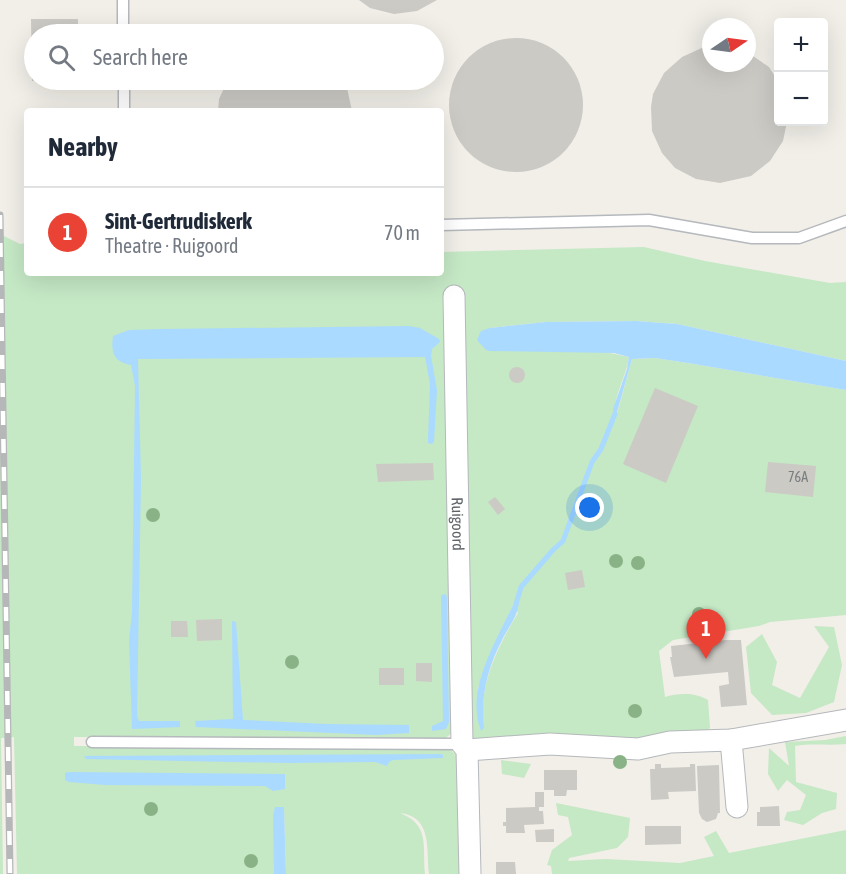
<!DOCTYPE html>
<meta charset="utf-8">
<style>
body{margin:0;font-family:"Asap Condensed",sans-serif;background:#f6f6f7;color:#1f2937}
.controls{position:absolute;right:18px;top:18px;display:grid;overflow:hidden;border-radius:6px;box-shadow:0 6px 24px #0002}
.controls button{width:54px;height:54px;display:grid;place-items:center;padding:0;border:0;border-bottom:2px solid #e0e1e3;background:#fff;color:#1f2937;font:30px sans-serif}
.compass{position:absolute;left:702px;top:18px;width:54px;height:54px;border-radius:50%;background:#fff;box-shadow:0 6px 24px #0002;rotate:77deg}
.you{position:absolute;left:590px;top:508px;width:21px;height:21px;margin:-15px;border:4px solid #fff;border-radius:50%;background:#1a73e8;box-shadow:0 0 0 9px #1a73e833}
.badge{display:grid;place-items:center;width:39px;height:39px;border-radius:50%;background:#ea4335;color:#fff;font-size:20px;font-weight:700}
.pin{position:absolute;translate:-50% -50px;filter:drop-shadow(0 2px 3px #0008)}
.pin::after{content:'';position:absolute;top:32px;width:21px;height:18px;background:inherit;clip-path:polygon(0 0,100% 0,50% 100%)}
.list{margin:0;padding:0;list-style:none}
h2{display:flex;justify-content:space-between;align-items:center;height:78px;margin:0;padding:0 24px;font-size:26px}
h2 small{font-size:20px;font-weight:400;color:#747a83}
.list li{display:grid;grid-template-columns:39px 1fr auto;gap:18px;align-items:center;box-sizing:border-box;height:90px;padding:0 24px;border-top:2px solid #e0e1e3}
.list b{display:block;font-size:22px;white-space:nowrap}
.list p{margin:0;font-size:20px;white-space:nowrap;color:#747a83}
.list em{font-size:20px;font-style:normal;color:#747a83}
.icon{flex:none;width:33px;height:33px;fill:none;stroke:currentColor;stroke-width:2;stroke-linecap:round;stroke-linejoin:round}
.map{position:relative;flex:none;width:846px;height:874px;overflow:hidden}
.search{position:absolute;background:#fff;box-shadow:0 6px 24px #0002;left:24px;top:24px;width:420px;height:66px;display:flex;align-items:center;gap:15px;box-sizing:border-box;padding:0 21px;border-radius:33px;color:#747a83;font-size:22px}
.panel{position:absolute;background:#fff;box-shadow:0 6px 24px #0002;left:24px;top:108px;width:420px;height:168px;border-radius:6px}
.map>svg:first-child{display:block}
</style>
<div class="map">
<svg width="846" height="874" viewBox="0 0 846 874">
<rect width="100%" height="100%" fill="#f1efe8"/>
<g fill="#c5e8c5" fill-rule="evenodd">
<path d="M0,234L20,244L27,243V273H441V252L644,247L705,261L830,283L846,282V361L677,324L636,321L546,322L490,328L629,357C626,379 611,399 615,421L632,359L655,358L694,364L846,390V615L770,622L759,626L673,640L659,651L665,697C678,693 695,692 708,700L710,728L704,734L670,739L474,741L452,733L444,739L439,740L74,737V746L380,747L451,750L461,760L462,874H429C426,850 433,817 400,813C431,825 422,848 425,874H286L284,808L275,874H17L14,737L1,738L3,874H0ZM513,605L518,613C497,648 478,686 484,728L478,688Z"/>
<polygon points="814,626 834,627 842,665 834,702 806,713 772,715 751,693 746,647 762,634 777,662 772,685 800,698 829,647"/>
<path d="M846,736V744C829,746 812,743 795,746L796,782L837,793L836,809L822,813L803,825L784,820L787,812L800,810L806,795L787,780L778,791L768,774L769,748L789,766L785,742L825,740Z"/>
<polygon points="501,760 531,764 524,778 502,774"/>
<polygon points="556,803 630,818 628,837 617,848 569,858 568,861 606,859 680,863 714,856 704,837 716,831 729,853 846,830 846,874 552,874 551,866 547,865 552,850 572,835 568,817 558,815"/>
</g>
<g fill="#aadaff">
<polygon points="636,321 677,324 846,361 846,390 694,364 655,358 632,359 614,423 613,409 627,369 629,357 614,353 489,351 486,350 477,340 481,331 490,328 546,322"/>
<path d="M409,326L420,328L439,339L440,342L432,349L431,356L437,390L434,442L432,444L428,443V440L430,384L425,357L138,359L141,479L137,716L139,721H180V727L132,729L129,640L132,612L135,386L131,365C113,362 111,352 113,336L129,330L161,329Z"/>
<polygon points="446,594 447,598 449,722 446,729 432,731 432,726 443,721 441,595"/>
<path d="M519,601C518,617 509,626 502,640C488,667 480,697 484,728L481,731C465,690 496,642 513,605Z"/>
<polygon points="232,621 236,622 243,720 327,724 409,725 409,733 376,735 196,727 195,721 233,719"/>
<polygon points="440,754 443,755 443,758 393,760 389,762 387,766 375,762 287,763 86,759 84,756"/>
<polygon points="69,772 285,774 285,789 273,791 265,786 105,785 69,782 65,780 65,773"/>
<polygon points="275,807 284,807 286,874 274,874 273,816"/>
</g>
<g fill="none" stroke-linecap="round" stroke-linejoin="round">
<polyline stroke="#aadaff" stroke-width="5" points="516,604 521,587 553,550 563,541 592,462 601,449 615,414"/>
</g>
<g fill="#cccac5">
<polygon points="359,0 437,0 417,11 394,14 370,8"/>
<polygon points="31,19 78,19 78,34 34,34 34,81 32,81"/>
<circle cx="516" cy="105" r="67"/>
<polygon points="704,47 711,47 711,63 747,63 747,52 769,67 778,81 778,122 787,122 783,141 770,161 751,176 720,183 696,179 675,168 662,153 652,131 651,107 653,94 664,73 682,57"/>
<rect x="53" y="80" width="26" height="10"/>
<polygon points="228,80 341,80 347,88 352,111 218,111 219,99"/>
<circle cx="517" cy="375" r="8"/>
<polygon points="655,388 698,406 666,483 623,464"/>
<polygon points="768,462 816,466 813,497 765,492"/>
<polygon points="433,463 434,480 378,482 376,464"/>
<polygon points="495,497 505,509 498,515 488,502"/>
<polygon points="582,570 585,587 568,590 565,573"/>
<polygon points="222,619 222,640 197,641 196,620"/>
<polygon points="171,621 187,621 188,637 171,637"/>
<polygon points="726,640 741,640 747,705 721,707 719,686 729,684 728,672 674,677 670,657 672,657 671,646"/>
<polygon points="416,663 432,663 432,682 416,681"/>
<rect x="379" y="668" width="25" height="17"/>
<polygon points="655,764 661,764 661,768 690,767 690,764 695,764 696,791 668,792 669,799 651,800 650,769 655,769"/>
<polygon points="719,765 720,813 718,813 716,819 707,822 702,819 699,813 697,766"/>
<polygon points="544,770 577,770 577,790 567,790 566,796 554,796 554,790 544,790"/>
<polygon points="535,792 544,792 544,807 539,807 539,811 543,811 544,824 524,825 525,833 506,833 506,826 503,826 503,822 506,822 506,808 535,807"/>
<polygon points="779,806 780,826 757,826 757,812 760,812 760,807"/>
<polygon points="645,826 681,826 681,844 645,845"/>
<polygon points="554,829 554,842 536,842 535,830"/>
<polygon points="496,862 515,862 516,874 496,874"/>
</g>
<g fill="none" stroke-linecap="round" stroke-linejoin="round">
<g stroke="#b5b8bc" stroke-width="13">
<g id="lane">
<polyline points="123,0 123,34"/>
<polyline points="124,80 124,111"/>
<polyline points="441,225 649,220 752,238 799,238 846,221"/>
<polyline points="92,742 462,744"/>
</g>
</g>
<g stroke="#b5b8bc" stroke-width="23">
<g id="street">
<path id="s1" d="M454,296L462,744L467,750L470,874"/>
<polyline points="731,740 737,807"/>
<polyline points="467,750 550,744 638,749 670,742 731,740 846,720"/>
</g>
</g>
<use href="#lane" stroke="#fff" stroke-width="10"/>
<use href="#street" stroke="#fff" stroke-width="21"/>
<g stroke="#b6b7b8" stroke-width="7">
<polyline id="rail" points="0,215 10,874"/>
</g>
<use href="#rail" stroke="#fff" stroke-width="4.5" stroke-dasharray="14" stroke-linecap="butt"/>
</g>
<g fill="#89b387">
<circle cx="153" cy="515" r="7"/>
<circle cx="616" cy="561" r="7"/>
<circle cx="638" cy="563" r="7"/>
<circle cx="699" cy="614" r="7"/>
<circle cx="292" cy="662" r="7"/>
<circle cx="635" cy="711" r="7"/>
<circle cx="620" cy="762" r="7"/>
<circle cx="151" cy="809" r="7"/>
<circle cx="251" cy="861" r="7"/>
</g>
<g text-anchor="middle" stroke-width="6" stroke-linejoin="round" paint-order="stroke">
<g font-size="14" fill="#7a7d7f">
<text x="798" y="482">76A</text>
</g>
<g font-size="16" fill="#5f6368" stroke="#fff">
<text dy="6" stroke="none"><textPath href="#s1" startOffset="228">Ruigoord</textPath></text>
</g>
</g>
</svg>
<div class="controls">
<button>+</button>
<button>−</button>
</div>
<svg class="compass" viewBox="-18 -18 36 36"><path d="M0-13l5 13h-10z" fill="#e53935"/><path d="M0 13l5-13h-10z" fill="#747a83"/></svg>
<div class="you"></div>
<div class="pin badge" style="left:706px;top:659px">1</div>
<div class="search"><svg class="icon" aria-label="search" viewBox="0 0 24 24"><circle cx="10" cy="10" r="6"/><path d="M15 15l6 6"/></svg>Search here</div>
<section class="panel">
<h2>Nearby<small></small></h2>
<ul class="list">
<li><span class="badge">1</span><div><b>Sint-Gertrudiskerk</b><p>Theatre · Ruigoord</p></div><em>70 m</em></li>
</ul>
</section>
</div>
